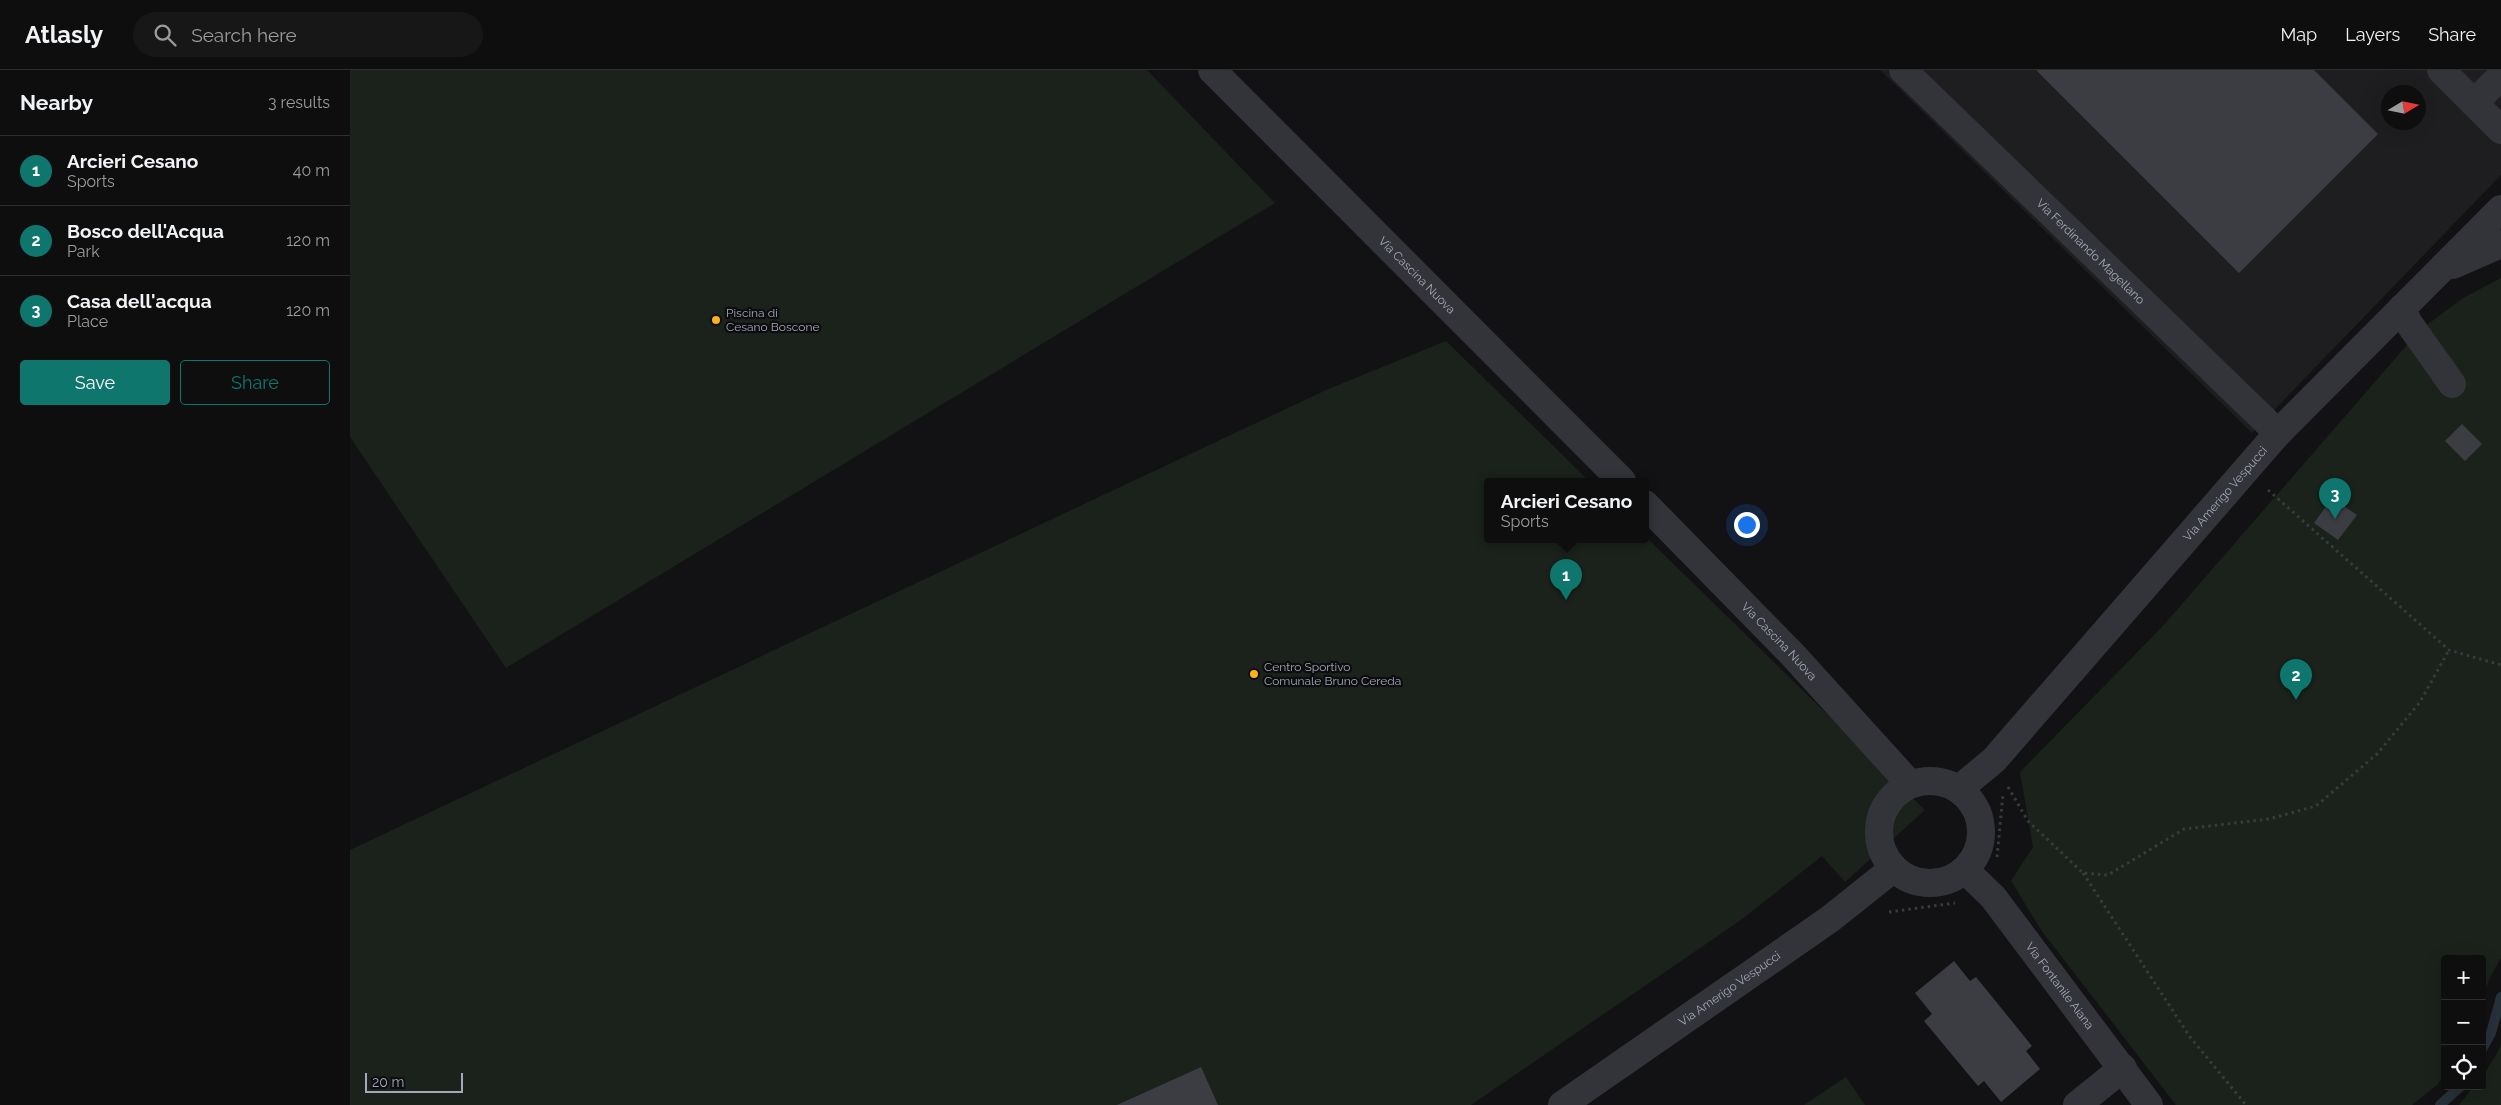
<!DOCTYPE html>
<meta charset="utf-8">
<style>
body{margin:0;font-family:Raleway,sans-serif;background:#171718;color:#f1f3f6}
.controls{position:absolute;right:15px;bottom:15px;display:grid;overflow:hidden;border-radius:5px;box-shadow:0 5px 20px #0002}
.controls button{width:45px;height:45px;display:grid;place-items:center;padding:0;border:0;border-bottom:1px solid #2e2e2f;background:#0e0e0f;color:#f1f3f6;font:25px sans-serif}
.compass{position:absolute;left:2031px;top:15px;width:45px;height:45px;border-radius:50%;background:#0e0e0f;box-shadow:0 5px 20px #0002;rotate:80deg}
.scale{position:absolute;left:15px;bottom:12px;width:98px;box-sizing:border-box;padding-left:5px;border:2px solid #a2a8b6;border-top:0;font-size:14px;line-height:18px;white-space:nowrap;color:#a2a8b6;-webkit-text-stroke:4px #0d0d0f;paint-order:stroke}
.you{position:absolute;left:1396px;top:454px;width:18px;height:18px;margin:-12px;border:4px solid #fff;border-radius:50%;background:#1a73e8;box-shadow:0 0 0 8px #1a73e833}
.badge{display:grid;place-items:center;width:32px;height:32px;border-radius:50%;background:#0f766e;color:#fff;font-size:16px;font-weight:700}
.pin{position:absolute;translate:-50% -41px;filter:drop-shadow(0 1px 2px #0008)}
.pin::after{content:'';position:absolute;top:26px;width:18px;height:15px;background:inherit;clip-path:polygon(0 0,100% 0,50% 100%)}
.popup{position:absolute;left:1134px;top:408px;width:165px;height:65px;box-sizing:border-box;display:grid;place-content:center;border-radius:5px;background:#0e0e0f;filter:drop-shadow(0 1px 4px #0005);font-size:16px;white-space:nowrap;color:#9b9c9e}
.popup b{font-size:19px;color:#f1f3f6}
.popup::after{content:'';position:absolute;left:50%;top:100%;margin-left:-10px;border:10px solid transparent;border-top-color:#0e0e0f}
.list{margin:0;padding:0;list-style:none}
h2{display:flex;justify-content:space-between;align-items:center;height:65px;margin:0;padding:0 20px;font-size:21px}
h2 small{font-size:16px;font-weight:400;color:#9b9c9e}
.list li{display:grid;grid-template-columns:32px 1fr auto;gap:15px;align-items:center;box-sizing:border-box;height:70px;padding:0 20px;border-top:1px solid #2e2e2f}
.list b{display:block;font-size:19px;white-space:nowrap}
.list p{margin:0;font-size:16px;white-space:nowrap;color:#9b9c9e}
.list em{font-size:16px;font-style:normal;color:#9b9c9e}
.actions{display:flex;gap:10px;padding:15px 20px}
.actions a{flex:1;padding:11px 0;border:1px solid #0f766e;border-radius:5px;text-align:center;font-size:18px;color:#0f766e}
.actions .main{background:#0f766e;color:#fff}
.icon{flex:none;width:28px;height:28px;fill:none;stroke:currentColor;stroke-width:2;stroke-linecap:round;stroke-linejoin:round}
.map{position:relative;flex:none;width:2151px;height:1035px;overflow:hidden}
header{display:flex;align-items:center;gap:30px;box-sizing:border-box;height:70px;padding:0 25px;background:#0e0e0f;border-bottom:1px solid #2e2e2f}
header strong{font-size:24px}
nav{display:flex;gap:28px;margin-inline-start:auto;font-size:18px}
.search{width:350px;height:45px;background:#171718;display:flex;align-items:center;gap:12px;box-sizing:border-box;padding:0 18px;border-radius:28px;color:#9b9c9e;font-size:19px}
main{display:flex}
aside{flex:1;background:#0e0e0f}
.map>svg:first-child{display:block}
</style>
<header>
<strong>Atlasly</strong>
<div class="search"><svg class="icon" aria-label="search" viewBox="0 0 24 24"><circle cx="10" cy="10" r="6"/><path d="M15 15l6 6"/></svg>Search here</div>
<nav><a>Map</a><a>Layers</a><a>Share</a></nav>
</header>
<main>
<aside>
<h2>Nearby<small>3 results</small></h2>
<ul class="list">
<li><span class="badge">1</span><div><b>Arcieri Cesano</b><p>Sports</p></div><em>40 m</em></li>
<li><span class="badge">2</span><div><b>Bosco dell'Acqua</b><p>Park</p></div><em>120 m</em></li>
<li><span class="badge">3</span><div><b>Casa dell'acqua</b><p>Place</p></div><em>120 m</em></li>
</ul>
<div class="actions"><a class="main">Save</a><a>Share</a></div>
</aside>
<div class="map">
<svg width="2151" height="1035" viewBox="0 0 2151 1035">
<rect width="100%" height="100%" fill="#121214"/>
<path fill="#1e1e21" fill-rule="evenodd" d="M1530,0H2151V105L1902,363ZM2038,22H2068V52H2038Z"/>
<g fill="#1a221b">
<polygon points="0,0 797,0 925,133 156,598 0,367"/>
<polygon points="2151,208 2151,888 2140,907 2132,930 2132,889 2095,889 2095,1003 2087,1015 2062,1035 1826,1035 1691,860 1661,811 1683,777 1670,702 1812,557 2070,260 2113,228"/>
<polygon points="1096,271 1239,411 1137,411 1137,469 1295,469 1295,466 1575,740 1495,812 1472,786 1391,850 1121,1035 0,1035 0,780 976,320"/>
<path d="M2151,974V1035H2109L2124,1016H2132C2132,1000 2146,990 2151,974Z"/>
<polygon points="1496,1007 1515,1035 1454,1035"/>
</g>
<g fill="none" stroke-linecap="round" stroke-linejoin="round">
<g stroke="#273139" stroke-width="10">
<polyline points="2132,979 2141,963 2151,927"/>
<polyline points="2090,1035 2111,1016"/>
</g>
</g>
<g fill="#3c3d42">
<polygon points="1686,0 1964,0 2028,64 1889,203"/>
<polygon points="2112,354 2132,374 2115,391 2095,371"/>
<polygon points="1982,428 2007,445 1988,470 1964,453"/>
<polygon points="1604,891 1620,911 1626,907 1682,976 1676,981 1690,999 1651,1032 1634,1011 1628,1016 1574,951 1582,944 1565,923"/>
<polygon points="851,997 868,1035 767,1035"/>
</g>
<g fill="none" stroke-linecap="round" stroke-linejoin="round">
<g stroke="#393b40" stroke-width="3" stroke-dasharray="2.5 4" stroke-linecap="butt">
<polyline points="1918,420 2099,580 2151,595"/>
<polyline points="1658,717 1678,751 1733,803 1758,805 1834,759 1919,749 1966,736 2027,684 2070,632 2099,580"/>
<polyline points="1647,787 1653,724"/>
<polyline points="1733,803 1840,967 1896,1035"/>
<polyline points="1539,842 1605,833"/>
</g>
<g stroke="#333439" stroke-width="28">
<path id="s1" d="M862,0L1272,411"/>
<path id="s2" d="M1553,0L1928,363"/>
<polyline points="2091,0 2151,60"/>
<polyline points="2124,33 2151,6"/>
<polyline points="2103,195 2151,174"/>
<polyline points="2052,238 2058,252 2102,314"/>
<path id="s3" d="M1295,434L1442,584L1560,714"/>
<circle cx="1580" cy="762" r="51"/>
<path id="s4" d="M1609,719L1644,690L1928,363L2151,139"/>
<path id="s5" d="M1615,800L1643,827L1799,1035"/>
<path id="s6" d="M1212,1035L1480,849L1544,798"/>
<polyline points="1727,1035 1773,998"/>
</g>
</g>
<g fill="#ffb01f" stroke="#0d0d0f" stroke-width="2">
<circle cx="366" cy="250" r="5"/>
<circle cx="904" cy="604" r="5"/>
</g>
<g text-anchor="middle" stroke-width="4.5" stroke-linejoin="round" paint-order="stroke">
<g font-size="12" fill="#a2a8b6" stroke="#0d0d0f">
<text dy="4" stroke="none"><textPath href="#s2" startOffset="261">Via Ferdinando Magellano</textPath></text>
<text dy="4" stroke="none"><textPath href="#s1" startOffset="290">Via Cascina Nuova</textPath></text>
<text dy="4" stroke="none"><textPath href="#s4" startOffset="398">Via Amerigo Vespucci</textPath></text>
<text dy="4" stroke="none"><textPath href="#s3" startOffset="192">Via Cascina Nuova</textPath></text>
<text dy="4" stroke="none"><textPath href="#s5" startOffset="150">Via Fontanile Aiana</textPath></text>
<text dy="4" stroke="none"><textPath href="#s6" startOffset="204">Via Amerigo Vespucci</textPath></text>
</g>
<g font-size="12" fill="#a2a8b6" stroke="#0d0d0f" text-anchor="start">
<text x="376" y="247">Piscina di<tspan x="376" dy="14">Cesano Boscone</tspan></text>
<text x="914" y="601">Centro Sportivo<tspan x="914" dy="14">Comunale Bruno Cereda</tspan></text>
</g>
</g>
</svg>
<div class="controls">
<button>+</button>
<button>−</button>
<button><svg class="icon" aria-label="locate" viewBox="0 0 24 24"><circle cx="12" cy="12" r="6"/><path d="M12 2v4M12 18v4M2 12h4M18 12h4"/></svg></button>
</div>
<svg class="compass" viewBox="-18 -18 36 36"><path d="M0-13l5 13h-10z" fill="#e53935"/><path d="M0 13l5-13h-10z" fill="#9b9c9e"/></svg>
<div class="scale">20 m</div>
<div class="you"></div>
<div class="pin badge" style="left:1216px;top:530px">1</div>
<div class="popup"><b>Arcieri Cesano</b>Sports</div>
<div class="pin badge" style="left:1946px;top:630px">2</div>
<div class="pin badge" style="left:1985px;top:449px">3</div>
</div>
</main>
